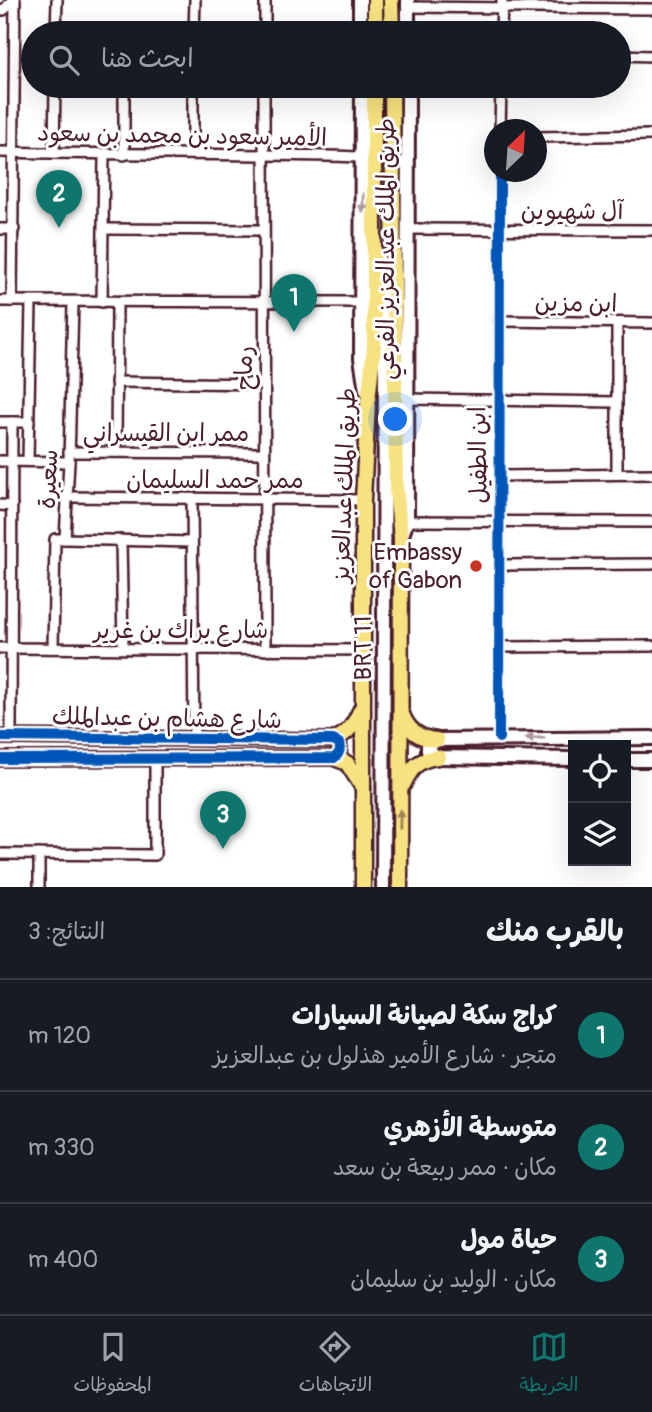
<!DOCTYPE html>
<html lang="ar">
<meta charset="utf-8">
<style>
body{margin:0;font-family:Pangolin,"Playpen Sans Arabic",sans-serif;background:#242831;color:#f1f3f6;direction:rtl}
.controls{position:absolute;right:21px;bottom:21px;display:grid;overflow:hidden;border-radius:0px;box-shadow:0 7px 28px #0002}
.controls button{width:63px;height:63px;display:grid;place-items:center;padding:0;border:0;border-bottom:2px solid #363941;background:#171b24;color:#f1f3f6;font:35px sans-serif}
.compass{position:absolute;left:484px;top:119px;width:63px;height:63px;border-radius:50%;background:#171b24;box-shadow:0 7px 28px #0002;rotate:25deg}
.you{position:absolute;left:396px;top:420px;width:24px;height:24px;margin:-18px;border:5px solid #fff;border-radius:50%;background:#1a73e8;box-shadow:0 0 0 10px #1a73e833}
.badge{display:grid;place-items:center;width:46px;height:46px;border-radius:50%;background:#0f766e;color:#fff;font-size:23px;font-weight:700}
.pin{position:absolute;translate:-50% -58px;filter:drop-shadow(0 2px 4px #0008)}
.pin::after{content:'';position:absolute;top:37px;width:24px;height:21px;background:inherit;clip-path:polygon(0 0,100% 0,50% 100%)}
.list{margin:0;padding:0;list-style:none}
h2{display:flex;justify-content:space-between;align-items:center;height:91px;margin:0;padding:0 28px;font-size:30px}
h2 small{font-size:23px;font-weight:400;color:#9ea1a6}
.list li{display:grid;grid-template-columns:46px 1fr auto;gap:21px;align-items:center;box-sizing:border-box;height:112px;padding:0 28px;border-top:2px solid #363941}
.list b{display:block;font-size:26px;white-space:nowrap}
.list p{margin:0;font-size:23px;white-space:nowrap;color:#9ea1a6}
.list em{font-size:23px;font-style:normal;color:#9ea1a6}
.icon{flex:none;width:38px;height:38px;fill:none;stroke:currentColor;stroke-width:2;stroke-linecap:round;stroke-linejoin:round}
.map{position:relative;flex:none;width:652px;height:887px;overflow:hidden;direction:ltr}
.search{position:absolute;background:#171b24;box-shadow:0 7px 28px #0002;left:21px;right:21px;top:21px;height:77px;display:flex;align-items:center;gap:18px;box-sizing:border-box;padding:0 24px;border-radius:38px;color:#9ea1a6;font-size:26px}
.sheet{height:427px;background:#171b24}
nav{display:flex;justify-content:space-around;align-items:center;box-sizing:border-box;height:98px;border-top:2px solid #363941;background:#171b24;font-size:19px;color:#9ea1a6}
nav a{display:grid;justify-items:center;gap:4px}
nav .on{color:#0f766e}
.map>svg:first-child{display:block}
</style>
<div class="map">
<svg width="652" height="887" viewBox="0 0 652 887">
<rect width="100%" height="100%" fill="#fff"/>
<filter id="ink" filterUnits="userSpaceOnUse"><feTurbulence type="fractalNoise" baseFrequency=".0143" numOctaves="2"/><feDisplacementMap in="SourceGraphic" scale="14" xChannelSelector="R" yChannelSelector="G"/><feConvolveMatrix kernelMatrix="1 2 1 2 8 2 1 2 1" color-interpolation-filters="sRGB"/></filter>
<g filter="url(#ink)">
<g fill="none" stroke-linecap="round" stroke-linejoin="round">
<g stroke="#4a1f2b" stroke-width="14">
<g id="street">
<polyline points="408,7 652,9"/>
<polyline points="0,10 4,10 12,0"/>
<polyline points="56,33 57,0"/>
<polyline points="194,33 195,0"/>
<polyline points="265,33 265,0"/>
<polyline points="501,33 502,0"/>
<polyline points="619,55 652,56"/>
<polyline points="124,86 124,155"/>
<polyline points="264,86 265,650"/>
<polyline points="500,130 501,86"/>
<polyline points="536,137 652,135"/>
<path d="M0,152C121,155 242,153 363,157"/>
<polyline points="54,153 55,86"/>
<polyline points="193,154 193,86"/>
<polyline points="0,229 14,229"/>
<polyline points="104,229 263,230"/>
<polyline points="408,229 652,230"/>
<polyline points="0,301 362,302"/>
<polyline points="12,301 15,0"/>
<polyline points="102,302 104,155"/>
<polyline points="499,321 652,323"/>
<polyline points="617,324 617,474"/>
<polyline points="116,382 263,384"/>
<polyline points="407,399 616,402"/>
<polyline points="0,422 29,422"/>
<polyline points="69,452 263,453"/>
<polyline points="116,452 117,302"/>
<polyline points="0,461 69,462"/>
<polyline points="28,461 31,302"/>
<polyline points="500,476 652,474"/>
<polyline points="66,497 363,500"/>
<polyline points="192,499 194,740"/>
<polyline points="0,505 12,506"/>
<polyline points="407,521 652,522"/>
<polyline points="65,539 191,542"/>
<polyline points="121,540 123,648"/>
<polyline points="499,565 652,564"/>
<polyline points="499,647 652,646"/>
<polyline points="0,648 363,650"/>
<polyline points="53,648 55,539 65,539 69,462 73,302"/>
<polyline points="11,737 12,422"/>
<polyline points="499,738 500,172"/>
<polyline points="0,854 155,855 155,760"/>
<polyline points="39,887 39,854"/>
</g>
</g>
<g stroke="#4a1f2b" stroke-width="18">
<g id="secondary">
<polyline points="360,0 360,33"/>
<polyline points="408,33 408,0"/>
<polyline points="362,86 361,358 366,390"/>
<polyline points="378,254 383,287 385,367 383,887"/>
<polyline points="401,538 407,521 408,86"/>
<path d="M0,737L333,740L339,743C341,750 340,754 334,758L0,759"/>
<polyline points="573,759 438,757 428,751 428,746 437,740 652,738"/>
<polyline points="626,760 652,760"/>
</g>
</g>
<g stroke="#4a1f2b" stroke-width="19">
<g id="primary">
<polyline points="391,0 392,33"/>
<polyline points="375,33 375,0"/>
<polyline points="392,86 396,488 401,538 400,887"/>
<path d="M402,714C408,731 420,739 437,740"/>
<path d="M333,740C349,734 354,724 361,709"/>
<polyline points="334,758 347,763 363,788"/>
<path d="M403,785C411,768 418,759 438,757"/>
<polyline points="363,887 363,500 368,401 374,346 374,86"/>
</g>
</g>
<use href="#street" stroke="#fff" stroke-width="9"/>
<use href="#secondary" stroke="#fff" stroke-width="12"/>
<use href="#primary" stroke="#f6e281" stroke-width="14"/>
<g stroke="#fff" stroke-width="15">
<g id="cycleway">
<path d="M0,737L333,740L339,743C341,750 340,754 334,758L0,759"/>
<polyline points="499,738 500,172"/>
</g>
</g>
<use href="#cycleway" stroke="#0057b8" stroke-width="10"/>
</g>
<defs><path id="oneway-solid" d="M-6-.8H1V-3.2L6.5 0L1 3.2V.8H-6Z" transform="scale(1.75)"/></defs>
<g fill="#ae9aa0">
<use href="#oneway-solid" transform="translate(363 203) rotate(91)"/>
<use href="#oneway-solid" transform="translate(535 738) rotate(180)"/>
</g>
<use fill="#a08056" href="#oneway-solid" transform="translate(400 819) rotate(-89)"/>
</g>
<circle fill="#c8321e" stroke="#fff" stroke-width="2.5" cx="476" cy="566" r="7"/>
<g text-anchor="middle" stroke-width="6" stroke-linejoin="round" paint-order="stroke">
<g font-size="24" fill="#4a1f2b" stroke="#fff">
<text transform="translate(182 135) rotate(1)" y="8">الأمير سعود بن محمد بن سعود</text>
<text x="572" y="219">آل شهيوين</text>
<text transform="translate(386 249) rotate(-90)" y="8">طريق الملك عبدالعزيز الفرعي</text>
<text transform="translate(576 303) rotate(1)" y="8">ابن مزين</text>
<text transform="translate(244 368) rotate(-90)" y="8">رماح</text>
<text x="166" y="441">ممر ابن القيسراني</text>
<text transform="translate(478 455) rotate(-91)" y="8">ابن الطفيل</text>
<text transform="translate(48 479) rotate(-87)" y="8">سعيرة</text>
<text x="215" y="488">ممر حمد السليمان</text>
<text transform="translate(344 485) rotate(-88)" y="8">طريق الملك عبدالعزيز</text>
<text x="181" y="638">شارع براك بن غرير</text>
<text transform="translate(363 648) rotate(-90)" y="8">BRT 11</text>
<text transform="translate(167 718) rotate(1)" y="8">شارع هشام بن عبدالملك</text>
</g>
<g font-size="24" fill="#4a1f2b" stroke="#fff" text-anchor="end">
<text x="462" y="560">Embassy<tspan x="462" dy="28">of Gabon</tspan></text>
</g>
</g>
</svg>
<div class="controls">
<button><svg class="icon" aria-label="locate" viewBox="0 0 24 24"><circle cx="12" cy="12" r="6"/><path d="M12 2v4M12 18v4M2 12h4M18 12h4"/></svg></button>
<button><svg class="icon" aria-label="layers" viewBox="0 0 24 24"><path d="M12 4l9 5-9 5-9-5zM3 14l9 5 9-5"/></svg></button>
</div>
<svg class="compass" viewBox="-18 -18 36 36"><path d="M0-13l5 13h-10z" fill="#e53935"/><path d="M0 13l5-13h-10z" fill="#9ea1a6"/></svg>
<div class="you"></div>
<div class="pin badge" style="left:294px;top:332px">1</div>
<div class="pin badge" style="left:59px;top:228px">2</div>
<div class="pin badge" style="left:223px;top:849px">3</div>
<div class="search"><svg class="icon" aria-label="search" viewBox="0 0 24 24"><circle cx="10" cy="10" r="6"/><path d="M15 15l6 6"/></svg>ابحث هنا</div>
</div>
<section class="sheet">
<h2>بالقرب منك<small>النتائج: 3</small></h2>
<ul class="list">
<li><span class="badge">1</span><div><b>كراج سكة لصيانة السيارات</b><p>متجر · شارع الأمير هذلول بن عبدالعزيز</p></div><em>120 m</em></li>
<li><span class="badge">2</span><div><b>متوسطة الأزهري</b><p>مكان · ممر ربيعة بن سعد</p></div><em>330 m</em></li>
<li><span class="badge">3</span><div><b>حياة مول</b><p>مكان · الوليد بن سليمان</p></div><em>400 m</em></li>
</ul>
</section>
<nav>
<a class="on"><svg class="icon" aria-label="map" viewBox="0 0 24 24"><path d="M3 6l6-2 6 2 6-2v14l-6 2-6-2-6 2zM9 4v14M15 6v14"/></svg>الخريطة</a>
<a><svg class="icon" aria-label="directions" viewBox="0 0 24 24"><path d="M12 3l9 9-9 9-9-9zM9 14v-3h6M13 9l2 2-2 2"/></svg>الاتجاهات</a>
<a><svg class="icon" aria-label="saved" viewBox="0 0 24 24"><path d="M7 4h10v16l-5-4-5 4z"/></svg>المحفوظات</a>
</nav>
